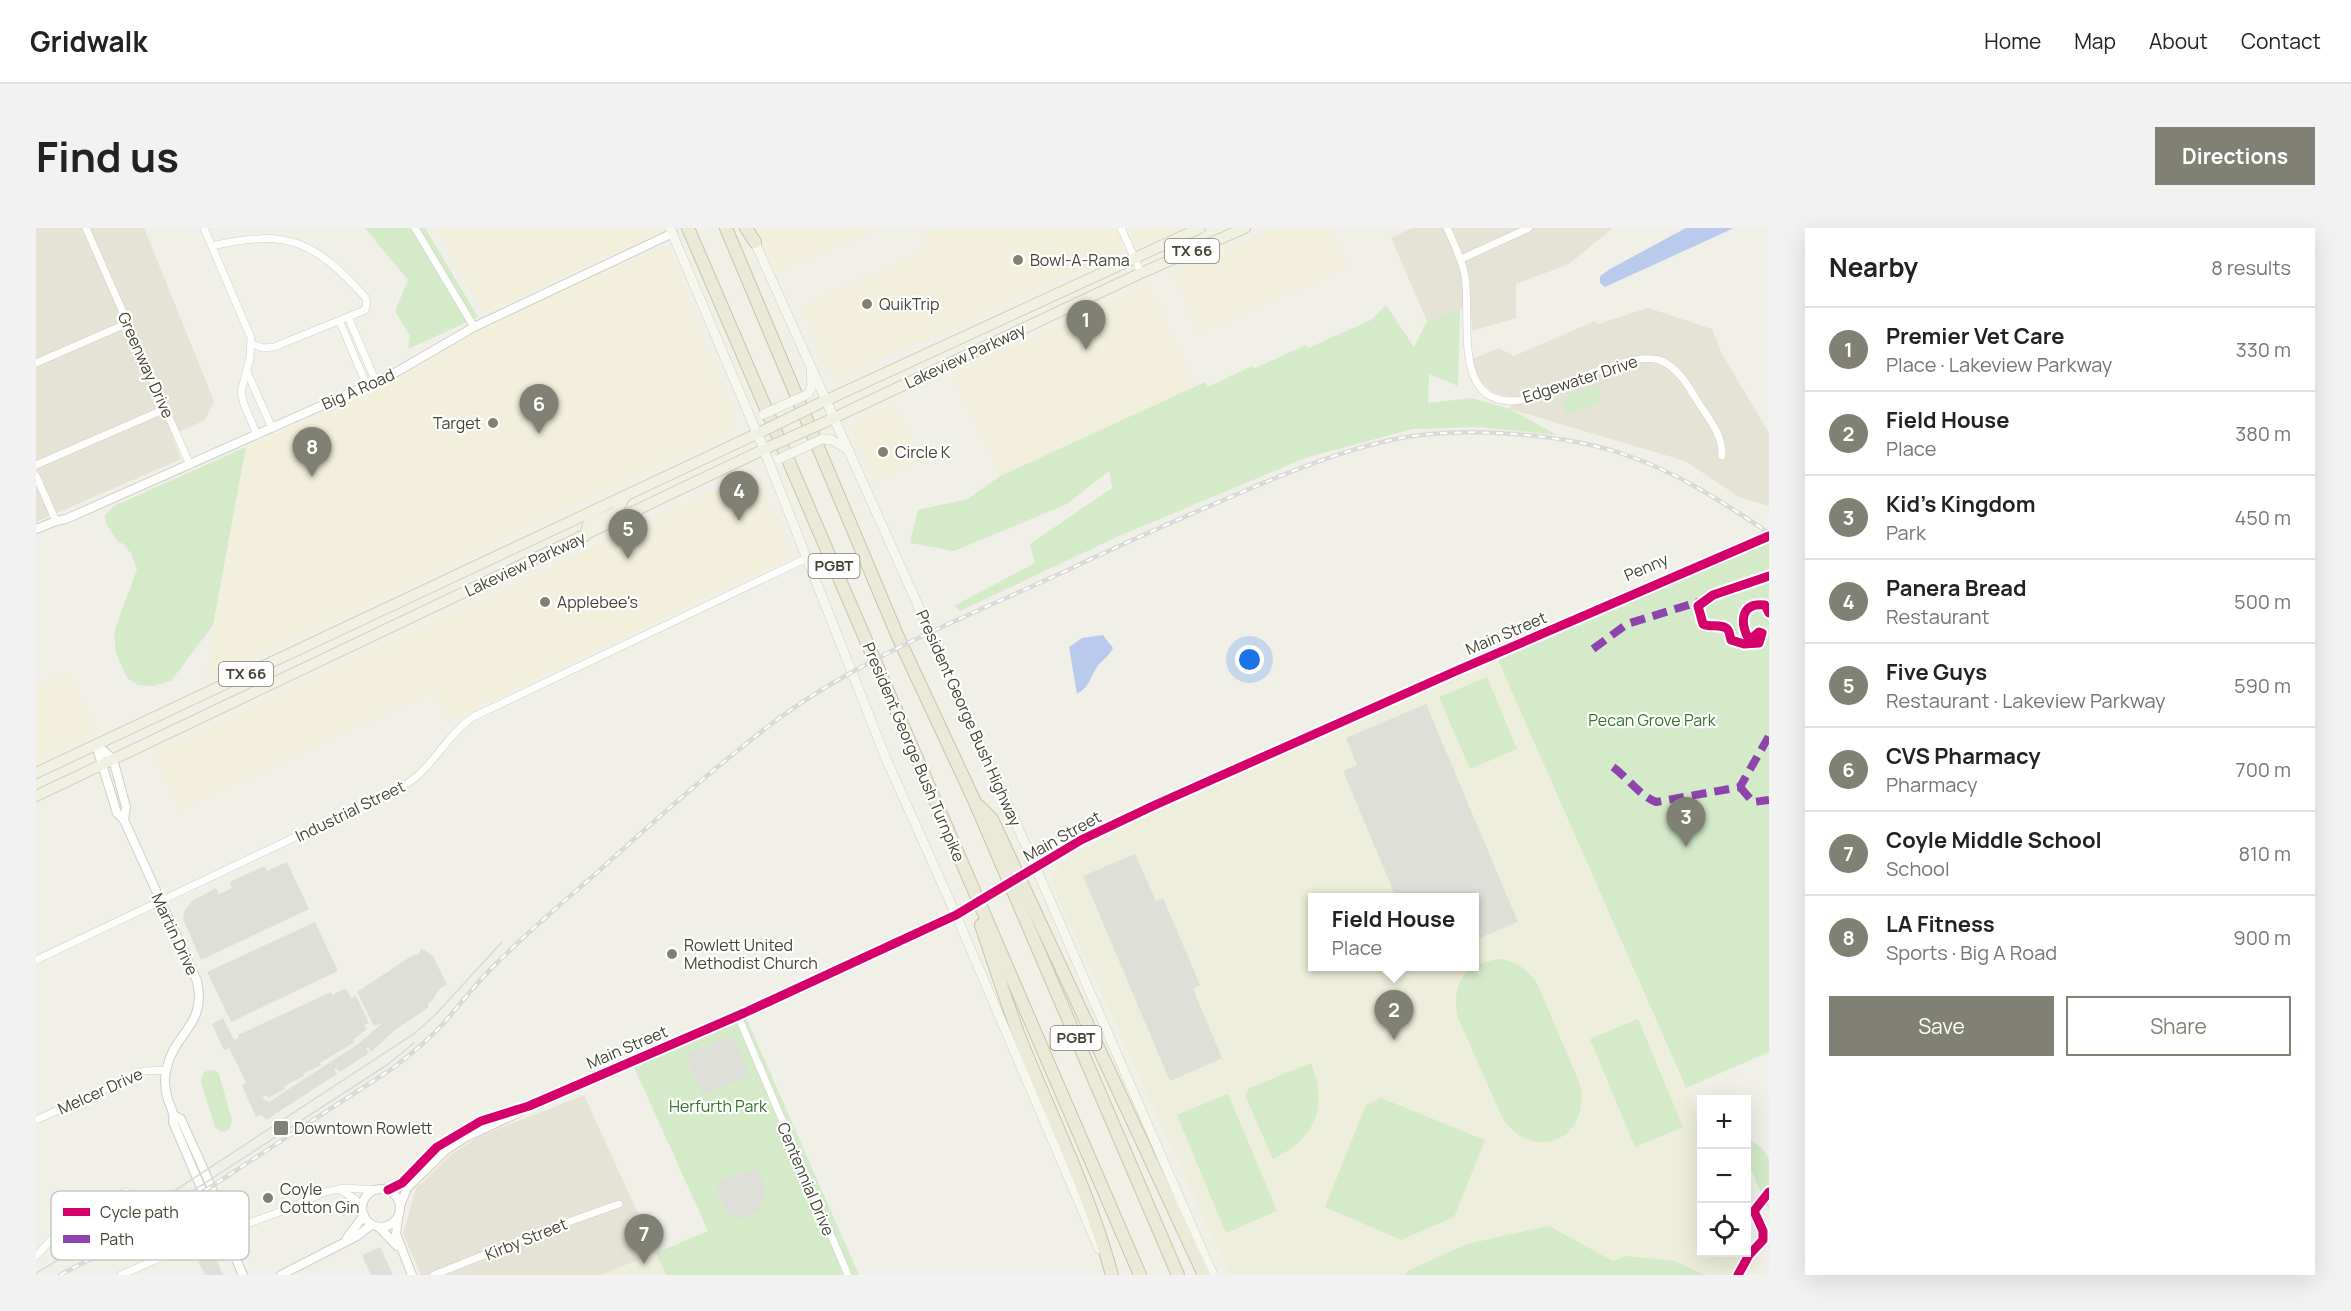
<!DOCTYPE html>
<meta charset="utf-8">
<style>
body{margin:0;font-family:Manrope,sans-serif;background:#f2f2f2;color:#222}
.controls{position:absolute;right:18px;bottom:18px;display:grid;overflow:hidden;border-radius:0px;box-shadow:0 6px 24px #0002}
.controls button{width:54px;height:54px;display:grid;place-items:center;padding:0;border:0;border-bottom:2px solid #e0e0e0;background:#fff;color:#222;font:30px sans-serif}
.you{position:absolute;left:1214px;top:432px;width:21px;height:21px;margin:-15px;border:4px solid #fff;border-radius:50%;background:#1a73e8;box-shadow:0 0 0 9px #1a73e833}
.badge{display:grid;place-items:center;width:39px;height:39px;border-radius:50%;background:#818074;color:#fff;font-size:20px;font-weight:700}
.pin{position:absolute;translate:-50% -50px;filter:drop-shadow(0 2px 3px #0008)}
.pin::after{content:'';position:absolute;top:32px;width:21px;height:18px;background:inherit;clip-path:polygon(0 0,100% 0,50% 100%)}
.popup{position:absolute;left:1272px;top:665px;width:171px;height:78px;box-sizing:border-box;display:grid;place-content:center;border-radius:0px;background:#fff;filter:drop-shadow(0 2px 4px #0005);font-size:20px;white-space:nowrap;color:#767676}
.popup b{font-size:22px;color:#222}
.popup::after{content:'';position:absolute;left:50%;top:100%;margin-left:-12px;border:12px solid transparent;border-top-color:#fff}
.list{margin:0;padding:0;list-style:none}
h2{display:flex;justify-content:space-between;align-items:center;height:78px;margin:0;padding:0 24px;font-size:26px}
h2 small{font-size:20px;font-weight:400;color:#767676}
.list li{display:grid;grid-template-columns:39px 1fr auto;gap:18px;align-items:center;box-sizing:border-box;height:84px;padding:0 24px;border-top:2px solid #e0e0e0}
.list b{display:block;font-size:22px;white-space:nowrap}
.list p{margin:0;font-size:20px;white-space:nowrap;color:#767676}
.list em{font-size:20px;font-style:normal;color:#767676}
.actions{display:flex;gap:12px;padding:18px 24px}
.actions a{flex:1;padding:14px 0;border:2px solid #818074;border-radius:0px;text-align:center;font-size:21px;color:#818074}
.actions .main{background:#818074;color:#fff}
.icon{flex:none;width:33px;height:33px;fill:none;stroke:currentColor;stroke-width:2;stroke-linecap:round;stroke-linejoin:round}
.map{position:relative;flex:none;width:1733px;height:1047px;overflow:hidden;border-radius:0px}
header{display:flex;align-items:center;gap:36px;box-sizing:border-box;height:84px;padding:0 30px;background:#fff;border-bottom:2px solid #e0e0e0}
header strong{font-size:28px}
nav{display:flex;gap:33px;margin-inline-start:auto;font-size:21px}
.intro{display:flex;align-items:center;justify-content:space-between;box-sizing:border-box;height:144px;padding:0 36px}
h1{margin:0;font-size:42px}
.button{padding:15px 27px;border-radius:0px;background:#818074;color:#fff;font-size:21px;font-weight:700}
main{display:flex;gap:36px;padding:0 36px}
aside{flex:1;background:#fff;border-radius:0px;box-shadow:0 6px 24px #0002}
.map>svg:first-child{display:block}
</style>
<header>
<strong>Gridwalk</strong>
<nav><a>Home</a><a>Map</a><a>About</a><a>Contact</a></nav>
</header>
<div class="intro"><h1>Find us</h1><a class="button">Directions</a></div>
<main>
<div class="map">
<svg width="1733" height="1047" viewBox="0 0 1733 1047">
<rect width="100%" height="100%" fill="#f0f0e9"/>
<g fill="#e4e3d6">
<polygon points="0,0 108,0 178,173 169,192 136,207 145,231 0,294"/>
<polygon points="1376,0 1577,0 1533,36 1480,56 1480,90 1436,103 1434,78 1391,93 1355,10"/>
<polygon points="1612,80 1676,101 1686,126 1733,205 1733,278 1703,269 1649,233 1474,181 1476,169 1459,166 1445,154 1437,140 1436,131 1463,120 1478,128 1559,93 1562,96"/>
<polygon points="548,867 620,1025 565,1047 385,1047 367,1006 380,960 416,926 442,909"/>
</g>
<g fill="#f2f0dc">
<polygon points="401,0 627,0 627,1 625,4 448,85"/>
<polygon points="721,0 845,0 739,45"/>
<polygon points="904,0 1081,0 1090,21 802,150 795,146 764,79 892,21 886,8"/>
<polygon points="1092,0 1146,0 1100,21"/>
<polygon points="1239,0 1294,0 1312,40 1163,105 1137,45"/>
<polygon points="626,18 634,22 654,70 660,95 700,189 692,204 169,453 210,219 353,156 441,103"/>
<polygon points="1113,55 1117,69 1122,75 1159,158 964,248 916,146"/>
<polygon points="857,175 885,234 839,254 816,203 822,192"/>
<polygon points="717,244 758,328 411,493 396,464 144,582 115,526"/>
<polygon points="33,444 61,504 0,532 0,459"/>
</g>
<g fill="#edeedb" fill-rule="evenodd">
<path d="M1462,432L1665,897L1666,1024H1710L1711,1001L1726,1036L1699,1047H1669L1639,1033L1591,1028L1577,1033L1544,1014L1431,1016L1371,1043L1368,1047H1194L1015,654L1023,639L1034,628L1082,601ZM1277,670H1439V738H1277Z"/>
<polygon points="620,1025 630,1047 565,1047"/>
</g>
<g fill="#d4eac9">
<polygon points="329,0 389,0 442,89 372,121 374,108 359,83 372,52"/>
<polygon points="1350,77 1378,119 1391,93 1424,81 1422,158 1393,146 1392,175 1436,170 1474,181 1521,207 1443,199 1377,201 1272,229 1083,308 924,383 918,378 999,335 994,316 1076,260 1073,243 1031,276 918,323 874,315 882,282 932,271 964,248 1169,154 1172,159 1216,138 1217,141 1270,117 1272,120 1335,92"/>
<polygon points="1560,157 1567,173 1531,187 1525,171"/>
<polygon points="210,219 177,397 135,453 117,458 102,457 91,450 80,425 78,404 101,341 95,326 88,316 82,314 70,295 69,287 78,278"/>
<polygon points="1733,311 1733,824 1650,860 1462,432"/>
<polygon points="1451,449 1481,521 1434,541 1403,469"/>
<path d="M1466,731C1482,735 1491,741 1501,755L1543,854C1559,910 1496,938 1466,889L1422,790C1414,755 1430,734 1466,731Z"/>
<polygon points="708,785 823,1047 630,1047 620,1025 672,1003 597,837"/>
<polygon points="1602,791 1647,899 1599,919 1554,811"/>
<path d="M1275,835C1292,879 1280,910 1237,931L1209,867L1213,860Z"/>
<path d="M173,842H178L183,846L196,892L194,900C189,905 184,905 179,899L165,854L167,845Z"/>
<polygon points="1192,866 1241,983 1190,1005 1141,887"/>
<polygon points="1345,870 1449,912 1418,989 1365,1012 1289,979 1330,877"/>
<polygon points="1711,910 1726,920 1733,931 1733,983 1711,933"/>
<polygon points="1513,998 1577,1033 1590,1028 1639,1033 1669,1047 1368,1047 1371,1043 1431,1016"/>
</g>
<g fill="#dfdfd9">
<polygon points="1390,476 1482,694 1439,712 1439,670 1360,669 1307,543 1321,537 1310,510"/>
<polygon points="1099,626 1120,673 1127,670 1164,757 1157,761 1186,830 1134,853 1047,648"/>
<polygon points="251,634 273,681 165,732 147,691 148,684 156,673 180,660 183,666 196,660 194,654 228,638 231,643"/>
<polygon points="279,694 302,743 195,794 171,744"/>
<polygon points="385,720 397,728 411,757 404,760 396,773 391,776 393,779 359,802 335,824 332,819 330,821 333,825 304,844 300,840 298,841 301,846 230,892 226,887 220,889 206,858 210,855 207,848 193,820 188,822 176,796 187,790 198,812 203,810 202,807 295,764 296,767 310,760 315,770 320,768 333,795 329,797 331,801 317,812 319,814 284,835 285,837 267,846 268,848 248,858 249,861 232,870 230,867 226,870 233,874 322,816 344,797 345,795 338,798 321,764 377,727 383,726"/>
<polygon points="696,807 714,847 667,867 649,828"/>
<polygon points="722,940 730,960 725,975 727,981 700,992 697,986 692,989 680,957 685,955 685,952"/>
<polygon points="344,1019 357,1047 335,1047 326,1027"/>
<polygon points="176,1021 187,1047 169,1047 160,1028"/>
</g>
<g fill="#bacaed">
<polygon points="1650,0 1698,0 1569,59 1564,55 1564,48 1574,41"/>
<path d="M1067,407L1077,420C1073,429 1066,432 1061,439C1053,451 1055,457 1041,466L1033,419L1046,410Z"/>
</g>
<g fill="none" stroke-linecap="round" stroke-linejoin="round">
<g stroke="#cecec7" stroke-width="8">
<g id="minor">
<polyline points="50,0 154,237"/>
<polyline points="168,0 215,110 214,130 205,164 208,176 221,207"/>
<polyline points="379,0 438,99"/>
<polyline points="1085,0 1105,45"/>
<path d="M1411,0C1418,16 1426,31 1429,48C1436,89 1414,183 1485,172C1518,163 1597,120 1626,133C1644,142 1652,158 1662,174C1673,191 1687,207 1686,228"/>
<path d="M176,18C253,0 279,14 329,69L331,74L329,82L238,119L227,120L216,116"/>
<polyline points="1425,31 1493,0"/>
<polyline points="313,91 340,154"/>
<polyline points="304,94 331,158"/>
<polyline points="0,135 92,95"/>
<polyline points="211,144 236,200"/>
<polyline points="0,237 129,181"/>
<polyline points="0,248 20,293"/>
<path d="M0,732L367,558C397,541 409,508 437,489L771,330"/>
<polyline points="702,788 812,1047"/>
<polyline points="0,892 108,843 130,842"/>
<polyline points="303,961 319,971 326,979"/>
<polyline points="0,1028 16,1011 90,964"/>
<polyline points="85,1047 151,1018 246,983 289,964 309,960 340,962"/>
<polyline points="398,1047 510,1002 583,976"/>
</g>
</g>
<g stroke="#cecec7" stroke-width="10">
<g id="tertiary">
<polyline points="0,301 20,293 30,291 357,146 438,99 637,5"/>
<path d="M60,517L81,585L88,592L161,753C171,797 139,804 131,839C128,849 129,862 132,872C135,880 139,886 137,894L181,997L188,1004L207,1047"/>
<polyline points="62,518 77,531 90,579 88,592"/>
<polyline points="990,645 1045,612 1119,577 1420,443 1733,308"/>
<path d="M139,888L145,891C155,915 189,982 188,1004"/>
<circle cx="345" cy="980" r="19"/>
<polyline points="352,962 366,955 401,919 445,893 493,878 708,785 926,684"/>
<polyline points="364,978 371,960 410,922 430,909 482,885"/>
<polyline points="362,990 360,1006 376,1047"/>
<polyline points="343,999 361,1018"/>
<polyline points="311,1010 328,987"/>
<polyline points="245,1047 321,1008 335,997"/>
</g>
</g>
<g stroke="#d0d0c2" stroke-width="10">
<g id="secondary">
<polyline points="634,0 728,222 851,533 920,687 1063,1021"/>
<polyline points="717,10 1000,640 1177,1047"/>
<polyline points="772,166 776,158 775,142"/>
<polyline points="786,211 796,212 814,223"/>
</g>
</g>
<g stroke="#d2d1b6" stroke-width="12">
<g id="primary">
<polyline points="780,177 1164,0"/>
<polyline points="787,195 1105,45 1209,0"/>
<polyline points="549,308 552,296 580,284 589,269"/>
<polyline points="0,545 729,202"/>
<polyline points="0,568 735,218"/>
</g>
</g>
<g stroke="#c7c5a5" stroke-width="14">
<g id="motorway">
<polyline points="652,0 1104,1047"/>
<polyline points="690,0 862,409 938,572 1142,1047"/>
<polyline points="710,0 719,14"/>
<polyline points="943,578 956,591 1168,1047"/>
<path d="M945,697C957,733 969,769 982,805C1014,886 1053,963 1076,1047"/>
</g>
</g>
<use href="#minor" stroke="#fdfdfc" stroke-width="7"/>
<use href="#tertiary" stroke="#fdfdfc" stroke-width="8"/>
<use href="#secondary" stroke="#f6f7ee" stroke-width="9"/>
<use href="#primary" stroke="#f1f1e3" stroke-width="10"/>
<use href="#motorway" stroke="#ebead9" stroke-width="12"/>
<g stroke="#d9d9d8" stroke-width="1.5">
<polyline points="58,1021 101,999 351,837 378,815"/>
<polyline points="0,1045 120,975 379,805 399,787 466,714"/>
</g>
<g stroke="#d9d9d8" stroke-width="4.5">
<path id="rail" d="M24,1047L104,1005L357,840C374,827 390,814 405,798C425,776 442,752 464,732C496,700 531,671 565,641C619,592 673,544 730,500C815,434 923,392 1021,347C1084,317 1147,289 1211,262C1258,242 1305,223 1355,212C1422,197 1528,205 1593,228C1644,246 1688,275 1733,305"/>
</g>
<use href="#rail" stroke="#fff" stroke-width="2" stroke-dasharray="7" stroke-linecap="butt"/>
<g stroke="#cecec7" stroke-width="10" stroke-linecap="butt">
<polyline id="tertiary-bridge" points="929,682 990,645"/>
</g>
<g stroke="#d0d0c2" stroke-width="10" stroke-linecap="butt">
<g id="secondary-bridge">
<polyline points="728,186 772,166"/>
<polyline points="743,231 786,211"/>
</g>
</g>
<g stroke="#d2d1b6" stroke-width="12" stroke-linecap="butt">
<g id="primary-bridge">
<polyline points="729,202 780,177"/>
<polyline points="735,218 787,195"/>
</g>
</g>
<use href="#tertiary-bridge" stroke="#fdfdfc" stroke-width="8"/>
<use href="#secondary-bridge" stroke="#f6f7ee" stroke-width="9"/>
<use href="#primary-bridge" stroke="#f1f1e3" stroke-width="10"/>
<g stroke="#8e44ad" stroke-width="8" stroke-dasharray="15 8" stroke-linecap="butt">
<polyline points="1557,421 1591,396 1662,374 1667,375"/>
<path d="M1577,539C1592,550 1603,567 1620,574L1704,559L1733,508"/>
<polyline points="1704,559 1717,574 1733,572"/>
</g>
<g stroke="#fff" stroke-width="13">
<g id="cycleway">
<path d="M1733,348L1677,367L1662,378L1667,396C1674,400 1687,395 1692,402C1694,405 1694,409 1695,412L1708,416L1723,415L1726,405L1723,404L1716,410L1711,408C1704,392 1706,374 1729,377L1733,385"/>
<polyline points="352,962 366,955 401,919 445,893 493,878 708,785 920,687 1045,612 1119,577 1420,443 1733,308"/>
<polyline points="1702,1047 1713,1027 1727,1012 1727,1003 1718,983 1733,964"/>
</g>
</g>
<use href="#cycleway" stroke="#d6006c" stroke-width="9"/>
</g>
<g fill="#818074" stroke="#fff" stroke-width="2">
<circle cx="982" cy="32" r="6"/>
<circle cx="831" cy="76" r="6"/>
<circle cx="457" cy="195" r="6"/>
<circle cx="847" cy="224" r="6"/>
<circle cx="509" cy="374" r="6"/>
<circle cx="636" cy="726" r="6"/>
<rect x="237" y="892" width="16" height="16" rx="3"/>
<circle cx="232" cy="970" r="6"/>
</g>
<g text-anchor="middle" stroke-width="4.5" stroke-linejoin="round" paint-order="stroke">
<g fill="#fff" stroke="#7d7c72" stroke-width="1.5">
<rect x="1129" y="11" width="54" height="24" rx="4.5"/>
<rect x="772.5" y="326" width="51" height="24" rx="4.5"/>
<rect x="183" y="434" width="54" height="24" rx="4.5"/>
<rect x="1014.5" y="798" width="51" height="24" rx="4.5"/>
</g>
<g font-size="15" font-weight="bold" fill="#454435">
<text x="1156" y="28">TX 66</text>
<text x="798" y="343">PGBT</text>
<text x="210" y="451">TX 66</text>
<text x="1040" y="815">PGBT</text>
</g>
<g font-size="16" fill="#454435" stroke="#fff" text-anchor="start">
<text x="994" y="38">Bowl-A-Rama</text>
<text x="843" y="82">QuikTrip</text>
<text x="445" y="201" text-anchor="end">Target</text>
<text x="859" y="230">Circle K</text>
<text x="521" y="380">Applebee's</text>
<text x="648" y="723">Rowlett United<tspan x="648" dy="18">Methodist Church</tspan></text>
<text x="258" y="906">Downtown Rowlett</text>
<text x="244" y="967">Coyle<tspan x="244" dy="18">Cotton Gin</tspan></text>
</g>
<g font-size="16" fill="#454435" stroke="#fff">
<text transform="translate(929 128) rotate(-25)" y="6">Lakeview Parkway</text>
<text transform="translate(110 137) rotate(66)" y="6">Greenway Drive</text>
<text transform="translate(1544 151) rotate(-18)" y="6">Edgewater Drive</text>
<text transform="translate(322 161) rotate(-24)" y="6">Big A Road</text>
<text transform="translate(489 336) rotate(-25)" y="6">Lakeview Parkway</text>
<text transform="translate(1610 339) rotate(-23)" y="6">Penny</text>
<text transform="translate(1470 405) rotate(-23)" y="6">Main Street</text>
<text transform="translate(933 490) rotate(66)" y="6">President George Bush Highway</text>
<text transform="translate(878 524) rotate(67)" y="6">President George Bush Turnpike</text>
<text transform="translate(314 583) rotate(-26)" y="6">Industrial Street</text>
<text transform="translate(1026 608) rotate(-29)" y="6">Main Street</text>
<text transform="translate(139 706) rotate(65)" y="6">Martin Drive</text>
<text transform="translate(591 819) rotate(-23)" y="6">Main Street</text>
<text transform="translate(64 863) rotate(-24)" y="6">Melcer Drive</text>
<text transform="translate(770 951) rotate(67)" y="6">Centennial Drive</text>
<text transform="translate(490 1011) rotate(-22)" y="6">Kirby Street</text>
</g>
<g font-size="16" fill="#31762a" stroke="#fff">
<text x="1616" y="498">Pecan Grove Park</text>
<text x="682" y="884">Herfurth Park</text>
</g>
</g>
<rect x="15" y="963" width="198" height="69" rx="9" fill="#fff" stroke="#c7c7c2" stroke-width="1.5"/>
<rect x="27" y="980" width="27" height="8" fill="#d6006c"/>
<rect x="27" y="1007" width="27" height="8" fill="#8e44ad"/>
<g font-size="16" fill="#454435">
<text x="64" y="990">Cycle path</text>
<text x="64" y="1017">Path</text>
</g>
</svg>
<div class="controls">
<button>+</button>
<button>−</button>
<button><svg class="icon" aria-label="locate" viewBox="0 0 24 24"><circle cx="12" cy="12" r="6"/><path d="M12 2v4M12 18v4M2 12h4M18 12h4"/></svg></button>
</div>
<div class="you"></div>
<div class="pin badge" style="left:1050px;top:122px">1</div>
<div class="pin badge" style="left:1358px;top:812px">2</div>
<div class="popup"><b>Field House</b>Place</div>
<div class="pin badge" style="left:1650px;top:619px">3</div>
<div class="pin badge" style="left:703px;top:293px">4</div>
<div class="pin badge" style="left:592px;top:331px">5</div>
<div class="pin badge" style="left:503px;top:206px">6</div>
<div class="pin badge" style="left:608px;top:1036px">7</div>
<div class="pin badge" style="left:276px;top:249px">8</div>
</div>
<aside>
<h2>Nearby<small>8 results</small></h2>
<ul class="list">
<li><span class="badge">1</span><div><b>Premier Vet Care</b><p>Place · Lakeview Parkway</p></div><em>330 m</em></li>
<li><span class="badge">2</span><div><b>Field House</b><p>Place</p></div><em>380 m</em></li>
<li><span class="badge">3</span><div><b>Kid's Kingdom</b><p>Park</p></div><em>450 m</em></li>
<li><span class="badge">4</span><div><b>Panera Bread</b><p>Restaurant</p></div><em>500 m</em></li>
<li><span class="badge">5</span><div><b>Five Guys</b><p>Restaurant · Lakeview Parkway</p></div><em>590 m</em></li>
<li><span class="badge">6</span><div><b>CVS Pharmacy</b><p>Pharmacy</p></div><em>700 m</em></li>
<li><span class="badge">7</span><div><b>Coyle Middle School</b><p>School</p></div><em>810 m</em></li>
<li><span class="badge">8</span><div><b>LA Fitness</b><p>Sports · Big A Road</p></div><em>900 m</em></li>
</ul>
<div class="actions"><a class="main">Save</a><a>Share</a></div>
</aside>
</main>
